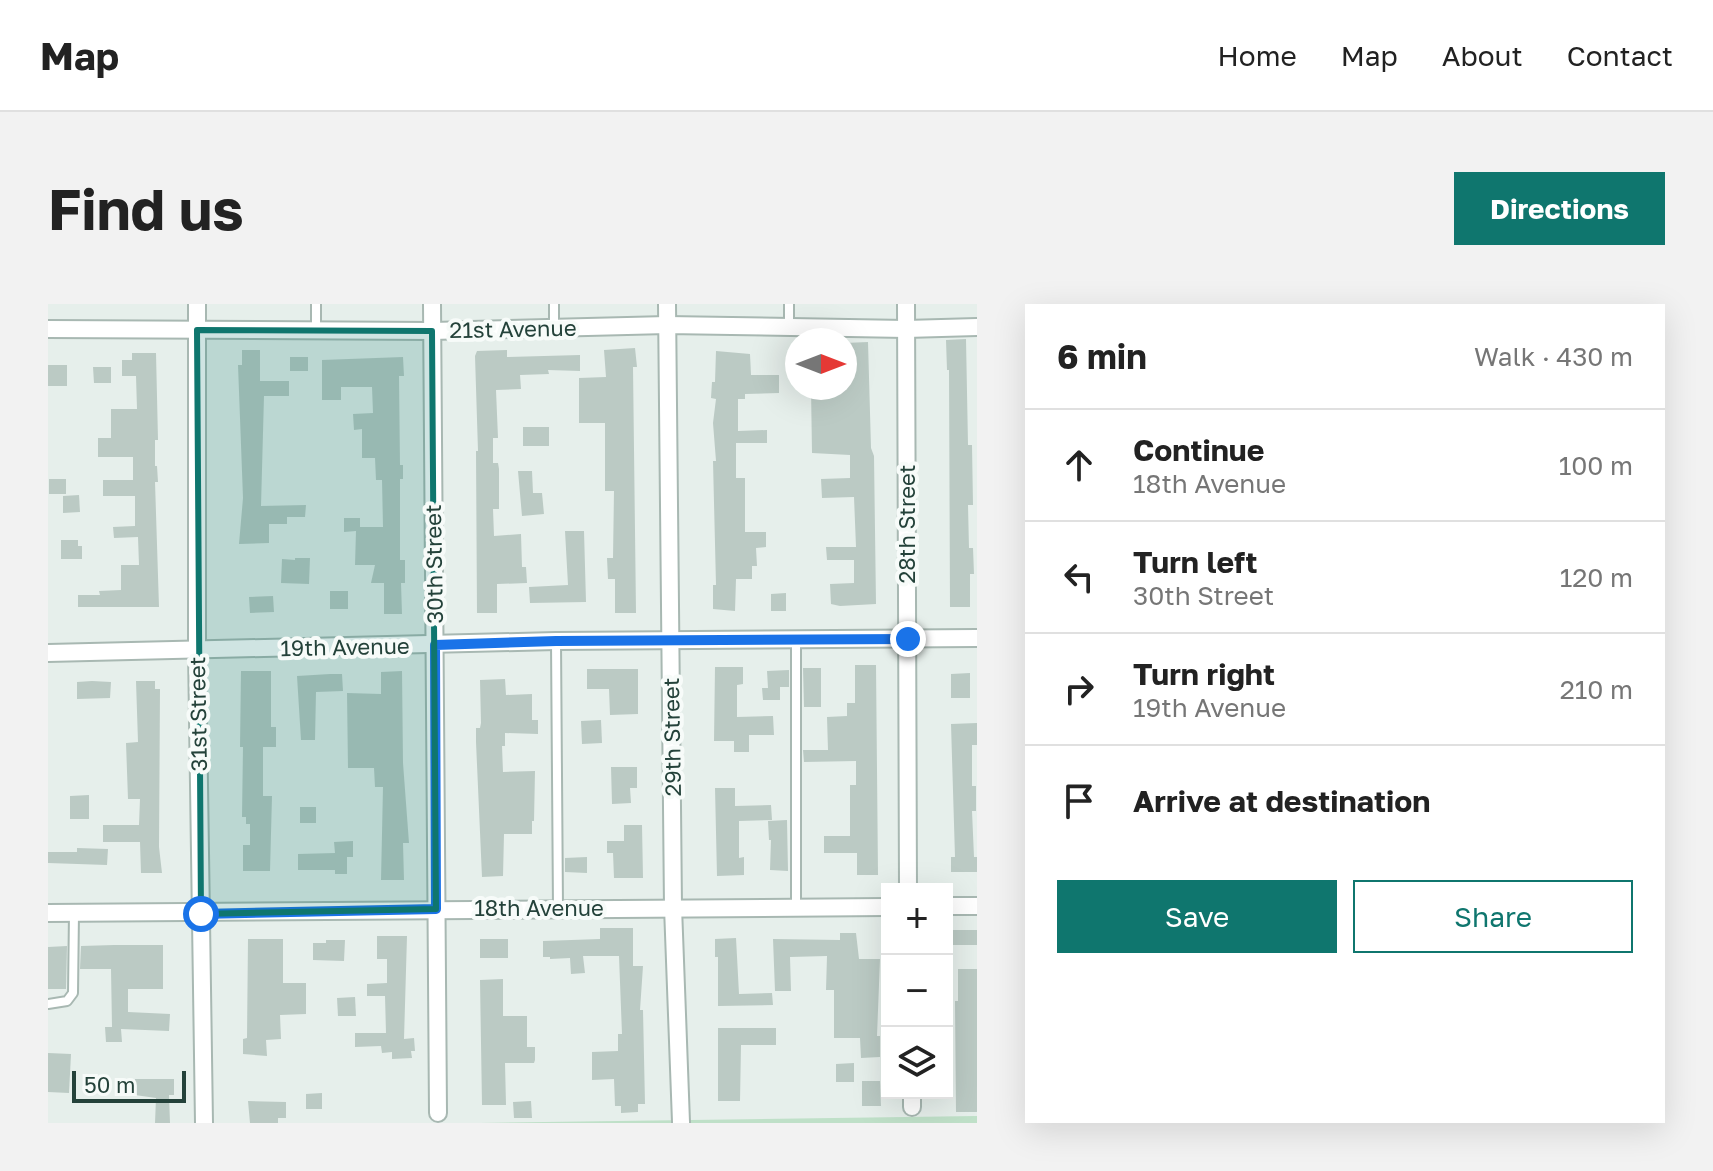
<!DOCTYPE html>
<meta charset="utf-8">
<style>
body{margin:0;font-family:"Golos Text",sans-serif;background:#f2f2f2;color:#222}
.controls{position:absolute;right:24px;bottom:24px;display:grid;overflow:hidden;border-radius:0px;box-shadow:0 8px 32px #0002}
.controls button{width:72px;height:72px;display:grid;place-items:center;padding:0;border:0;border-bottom:2px solid #e0e0e0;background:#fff;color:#222;font:40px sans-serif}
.compass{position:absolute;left:737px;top:24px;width:72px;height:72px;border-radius:50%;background:#fff;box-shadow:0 8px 32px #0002;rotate:90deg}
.scale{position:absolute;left:24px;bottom:20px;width:114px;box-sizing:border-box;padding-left:8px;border:4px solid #24423a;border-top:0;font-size:22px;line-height:28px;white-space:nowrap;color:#24423a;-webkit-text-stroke:6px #f7fbf9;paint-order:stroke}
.stop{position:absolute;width:24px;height:24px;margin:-18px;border:6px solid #1a73e8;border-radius:50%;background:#fff}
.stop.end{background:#1a73e8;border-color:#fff;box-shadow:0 2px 8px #0008}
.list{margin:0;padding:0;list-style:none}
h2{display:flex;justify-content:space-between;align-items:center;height:104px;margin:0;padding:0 32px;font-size:34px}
h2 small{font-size:26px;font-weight:400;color:#767676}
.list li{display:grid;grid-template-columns:52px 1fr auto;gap:24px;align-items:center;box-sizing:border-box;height:112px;padding:0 32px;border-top:2px solid #e0e0e0}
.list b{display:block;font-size:30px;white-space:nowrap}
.list p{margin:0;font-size:26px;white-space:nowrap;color:#767676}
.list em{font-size:26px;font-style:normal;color:#767676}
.actions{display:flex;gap:16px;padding:24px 32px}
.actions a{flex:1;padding:18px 0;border:2px solid #0f766e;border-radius:0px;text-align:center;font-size:28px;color:#0f766e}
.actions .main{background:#0f766e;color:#fff}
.icon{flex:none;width:44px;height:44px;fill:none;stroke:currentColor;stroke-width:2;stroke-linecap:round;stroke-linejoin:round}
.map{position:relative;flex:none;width:929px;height:819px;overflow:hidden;border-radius:0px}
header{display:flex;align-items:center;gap:48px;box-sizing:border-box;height:112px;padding:0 40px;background:#fff;border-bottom:2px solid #e0e0e0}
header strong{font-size:38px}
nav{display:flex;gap:44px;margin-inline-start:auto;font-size:28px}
.intro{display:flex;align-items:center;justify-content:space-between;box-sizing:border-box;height:192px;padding:0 48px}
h1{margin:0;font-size:56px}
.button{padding:20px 36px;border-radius:0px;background:#0f766e;color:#fff;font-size:28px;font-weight:700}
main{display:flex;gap:48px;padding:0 48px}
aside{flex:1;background:#fff;border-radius:0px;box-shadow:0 8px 32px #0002}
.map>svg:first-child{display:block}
</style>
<header>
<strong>Map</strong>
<nav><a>Home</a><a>Map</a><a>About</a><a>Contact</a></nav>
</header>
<div class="intro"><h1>Find us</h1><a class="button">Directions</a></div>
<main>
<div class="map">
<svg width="929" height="819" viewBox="0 0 929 819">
<rect width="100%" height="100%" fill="#e6efeb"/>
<polygon fill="#bfe0c8" points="929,812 929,819 432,819"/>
<g fill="#bbcac4">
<polygon points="918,35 920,141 924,141 925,201 920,201 921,244 925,244 926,270 922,270 922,303 902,303 901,66 899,66 898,36"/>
<polygon points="820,38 823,144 826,152 828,300 792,302 783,300 782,280 806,279 806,256 779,256 778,243 808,243 806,193 774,194 773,175 802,174 802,151 764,149 763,84 797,84 797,39"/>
<polygon points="587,44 589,63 585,63 588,309 567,309 567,275 560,275 559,254 565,254 566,187 557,187 557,119 531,119 531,74 558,73 556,46"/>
<polygon points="194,46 212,46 212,77 241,77 241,92 216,92 213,202 258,201 257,213 239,213 239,220 221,220 221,239 191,240 195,194 190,61 194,61"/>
<polygon points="459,46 459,53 532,51 532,67 500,66 501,70 472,71 473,85 448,86 450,134 445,134 445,159 450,159 451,165 451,205 445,205 446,232 473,230 474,263 478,263 479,279 449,280 449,309 429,309 428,147 430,147 427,52 429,47"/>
<polygon points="668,47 702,50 703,71 731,71 731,89 697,90 697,95 690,95 690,127 719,126 719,139 688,139 688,174 697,174 697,228 718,228 718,243 708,244 709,262 704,262 704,275 688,275 687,307 665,305 665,281 668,281 665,157 668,157 665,119 668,95 663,94 664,78 667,78"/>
<polygon points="84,49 108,49 110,136 107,136 107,162 109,162 110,178 107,178 111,303 30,303 30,291 52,291 51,287 73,286 73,261 91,261 90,233 66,234 65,223 87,222 87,192 55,192 55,176 85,176 85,153 50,153 50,134 63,134 63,105 89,105 88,72 74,72 74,56 84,56"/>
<rect x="242" y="53" width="18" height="14"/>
<polygon points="355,53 356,72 351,72 352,161 355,161 355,175 352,175 352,256 357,256 357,279 353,279 354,310 336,310 336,279 323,279 327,261 307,261 308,227 296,228 296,214 312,214 312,223 335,223 334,176 328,176 327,154 314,154 314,125 306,126 305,110 325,109 324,83 293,83 293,96 274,96 274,56"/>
<rect x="0" y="61" width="19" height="21"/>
<polygon points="45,63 63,63 63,79 46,79"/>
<rect x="475" y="123" width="26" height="19"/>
<polygon points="470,167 484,167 485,189 494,189 496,210 474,212"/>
<rect x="1" y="175" width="17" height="15"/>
<polygon points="31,191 32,208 15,209 15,192"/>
<polygon points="517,227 536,227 538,298 482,299 481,283 520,281"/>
<polygon points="13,236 30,236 30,242 34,242 34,255 13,255"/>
<polygon points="247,254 262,254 261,280 233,279 234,255 247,256"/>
<rect x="282" y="287" width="18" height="18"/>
<polygon points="738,289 738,307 723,307 723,290"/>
<polygon points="225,292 226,308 202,309 201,293"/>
<polygon points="807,361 828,361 830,571 809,571 809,549 776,549 776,532 802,532 802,481 808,481 808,457 756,458 755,446 780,446 779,413 799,412 799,399 807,399"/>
<polygon points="667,363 695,363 695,380 689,381 689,413 725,412 726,431 701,431 701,448 686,448 686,437 666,437"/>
<polygon points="755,364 773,364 773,403 756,403"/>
<polygon points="539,365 590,365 590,410 562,411 561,385 539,385"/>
<polygon points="741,366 741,383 732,383 732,396 715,396 714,384 720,384 719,367"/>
<polygon points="193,367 223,367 223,423 228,423 228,443 215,443 215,492 224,492 222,567 195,567 195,541 202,541 202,520 198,520 198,513 194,513 195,443 192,443"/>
<polygon points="354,367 355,459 361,539 355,539 356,576 333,576 335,483 327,483 326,464 300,464 299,389 333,390 333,368"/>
<polygon points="922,369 922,394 903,394 903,370"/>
<polygon points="282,370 294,370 295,387 268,388 267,436 253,436 249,372"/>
<polygon points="457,375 458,391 484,390 484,416 490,416 490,430 457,429 457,442 454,442 455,468 487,467 486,517 484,517 484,530 456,530 455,572 434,573 428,438 428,424 432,424 433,419 432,376"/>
<polygon points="44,377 63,378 62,394 29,395 29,378"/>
<polygon points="88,377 107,377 107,385 112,385 111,543 114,569 93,569 92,538 55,538 55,521 91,521 92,495 80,495 78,439 90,438"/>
<polygon points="553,416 554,439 534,440 533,417"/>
<polygon points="929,419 929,441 924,441 924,482 928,482 928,507 924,507 926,553 929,553 929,568 903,568 903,553 907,553 903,420"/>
<polygon points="563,463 589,463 589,484 582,484 583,499 564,500"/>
<polygon points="667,484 687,484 687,502 723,501 724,516 691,517 691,554 696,553 696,571 669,572"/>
<polygon points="41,491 41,515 22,515 22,492"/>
<rect x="252" y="503" width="16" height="16"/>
<polygon points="739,516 740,567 722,566 723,536 721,536 720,517"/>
<polygon points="576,521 594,521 595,574 566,574 565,549 559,549 559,537 576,537"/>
<polygon points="305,537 305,553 299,553 299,570 287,570 287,566 250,566 250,550 287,549 286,538"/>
<polygon points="29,544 60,545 59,561 0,559 0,548 29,548"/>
<polygon points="539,553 539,569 517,568 517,554"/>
<polygon points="552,624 585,624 585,662 595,662 592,706 595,706 597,800 590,800 590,808 573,809 573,802 567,802 566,775 544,776 544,748 570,747 570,730 574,730 571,652 535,652 537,669 523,670 522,654 502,655 502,653 495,653 495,637 552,635"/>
<rect x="904" y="626" width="25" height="15"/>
<polygon points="792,629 808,629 811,655 832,655 829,732 832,732 832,753 813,754 812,734 786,734 786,686 778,686 779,652 742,653 743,687 727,687 725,635 792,636"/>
<polygon points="329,632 359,632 356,735 366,734 367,747 363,747 364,754 344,755 344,748 334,749 333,742 307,743 307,729 338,729 337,692 319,692 319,680 339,679 339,655 329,655"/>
<polygon points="688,634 691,690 724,689 725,701 670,702 670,653 667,653 667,635"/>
<polygon points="200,635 235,635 235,679 258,679 258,710 232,711 233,735 218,736 219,752 195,750 195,735 199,734"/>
<rect x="432" y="635" width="28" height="19"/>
<polygon points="278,636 297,636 296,657 265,656 265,639 278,639"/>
<polygon points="66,641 115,641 115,685 80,685 80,708 122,710 121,727 73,725 74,738 58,738 57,723 64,723 63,665 32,665 33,642"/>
<polygon points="19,642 18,685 0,685 0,643"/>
<polygon points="910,665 929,665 929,808 908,808 907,697 910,697"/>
<polygon points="455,675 455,712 479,712 479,743 487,743 487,756 486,759 457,759 458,801 434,801 432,676"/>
<polygon points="307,693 308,712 290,712 289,694"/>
<polygon points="670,724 728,724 728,741 693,741 692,797 670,797"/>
<polygon points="0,749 23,750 21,789 0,788"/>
<polygon points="806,759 806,778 788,778 788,760"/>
<polygon points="87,775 126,775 126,791 121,791 122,819 107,819 108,794 87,791"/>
<polygon points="814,777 832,777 833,802 814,802"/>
<polygon points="274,789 274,805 258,805 258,790"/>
<polygon points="200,797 238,798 238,814 230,814 230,819 202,819"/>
<polygon points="483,797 484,814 466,814 465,798"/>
</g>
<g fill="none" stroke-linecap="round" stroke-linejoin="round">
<g stroke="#a8b8b2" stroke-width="12">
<g id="service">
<polyline points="268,0 268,27"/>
<polyline points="506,0 506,23"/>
<polyline points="741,0 741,23"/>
<polyline points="748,336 748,603"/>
<polyline points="508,338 510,604"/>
<polyline points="0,700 19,697 25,689 26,609"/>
</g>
</g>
<g stroke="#a8b8b2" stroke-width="20">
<g id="minor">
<polyline points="149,0 149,346 156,819"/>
<polyline points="384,0 390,809"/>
<polyline points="619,0 625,603 633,818"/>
<polyline points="858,0 860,585"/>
<polyline points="0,25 384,27 619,21 858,25 929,23"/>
<polyline points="0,349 508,337 929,334"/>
<polyline points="899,602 929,602"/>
<polyline points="0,609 839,603"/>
<polyline points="864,789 864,803"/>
</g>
</g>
<use href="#service" stroke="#fff" stroke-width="8"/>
<use href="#minor" stroke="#fff" stroke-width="16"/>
</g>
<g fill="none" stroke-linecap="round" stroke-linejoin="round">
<polyline stroke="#1a73e8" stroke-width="10" points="153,610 388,605 387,341 508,337 860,335"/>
</g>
<path fill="#0f766e" fill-opacity="0.2" stroke="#0f766e" stroke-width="6" stroke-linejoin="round" d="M149,26L384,27L388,605L153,610Z"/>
<g text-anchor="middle" stroke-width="8" stroke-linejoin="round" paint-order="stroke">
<g font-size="22" fill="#24423a" stroke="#f7fbf9">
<text transform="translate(465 25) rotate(-1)" y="8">21st Avenue</text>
<text transform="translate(859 220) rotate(-90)" y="8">28th Street</text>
<text transform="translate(386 260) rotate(-91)" y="8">30th Street</text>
<text transform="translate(297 343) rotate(-1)" y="8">19th Avenue</text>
<text transform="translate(150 410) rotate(-91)" y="8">31st Street</text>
<text transform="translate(624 433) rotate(-91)" y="8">29th Street</text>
<text x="491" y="612">18th Avenue</text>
</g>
</g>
</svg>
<div class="controls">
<button>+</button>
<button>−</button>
<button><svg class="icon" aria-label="layers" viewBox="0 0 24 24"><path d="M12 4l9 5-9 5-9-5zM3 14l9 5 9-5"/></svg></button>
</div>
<svg class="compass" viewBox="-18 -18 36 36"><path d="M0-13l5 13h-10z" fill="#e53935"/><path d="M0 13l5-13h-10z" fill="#767676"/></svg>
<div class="scale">50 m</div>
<div class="stop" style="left:153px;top:610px"></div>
<div class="stop end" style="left:860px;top:335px"></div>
</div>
<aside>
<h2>6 min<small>Walk · 430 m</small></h2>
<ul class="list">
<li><svg class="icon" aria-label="ahead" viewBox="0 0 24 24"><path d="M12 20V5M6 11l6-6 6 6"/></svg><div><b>Continue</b><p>18th Avenue</p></div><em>100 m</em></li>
<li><svg class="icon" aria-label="left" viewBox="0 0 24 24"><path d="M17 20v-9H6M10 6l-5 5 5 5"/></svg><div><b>Turn left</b><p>30th Street</p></div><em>120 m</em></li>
<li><svg class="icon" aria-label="right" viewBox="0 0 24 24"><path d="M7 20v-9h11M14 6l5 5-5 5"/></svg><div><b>Turn right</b><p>19th Avenue</p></div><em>210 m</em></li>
<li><svg class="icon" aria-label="arrive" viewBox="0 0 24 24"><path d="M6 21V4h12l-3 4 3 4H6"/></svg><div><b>Arrive at destination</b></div></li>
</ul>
<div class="actions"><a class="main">Save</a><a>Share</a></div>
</aside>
</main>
